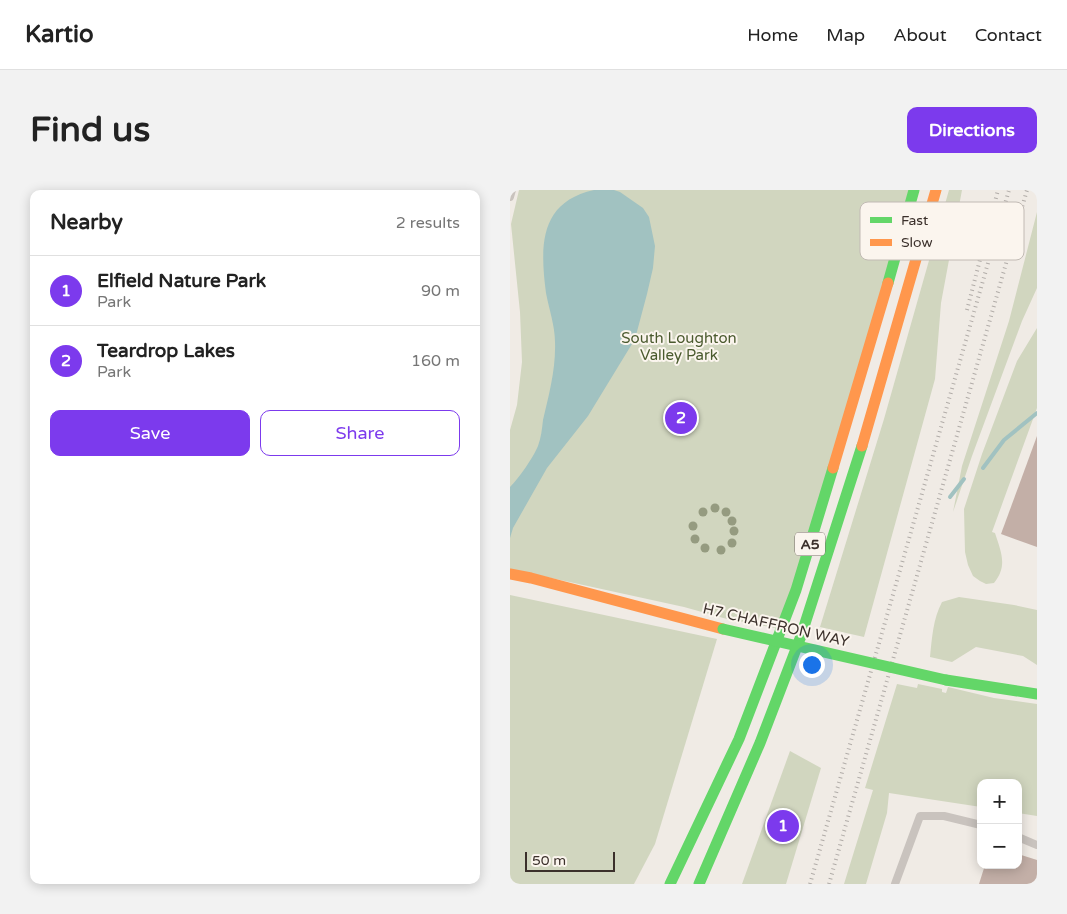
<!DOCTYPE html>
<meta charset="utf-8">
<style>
body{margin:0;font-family:"Varela Round",sans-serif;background:#f2f2f2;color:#222}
.controls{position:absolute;right:15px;bottom:15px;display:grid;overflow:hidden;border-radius:10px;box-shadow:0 2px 12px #0003}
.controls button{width:45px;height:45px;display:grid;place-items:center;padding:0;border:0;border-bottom:1px solid #e0e0e0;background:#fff;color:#222;font:25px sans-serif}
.scale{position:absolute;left:15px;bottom:12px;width:90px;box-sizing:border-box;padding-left:5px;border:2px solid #3b302b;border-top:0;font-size:14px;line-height:18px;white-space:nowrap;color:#3b302b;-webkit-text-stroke:4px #fbf5ee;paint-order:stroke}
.you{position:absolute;left:301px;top:474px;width:18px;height:18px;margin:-12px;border:4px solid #fff;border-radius:50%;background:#1a73e8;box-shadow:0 0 0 8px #1a73e833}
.badge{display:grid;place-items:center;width:32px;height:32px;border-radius:50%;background:#7c3aed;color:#fff;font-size:16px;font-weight:700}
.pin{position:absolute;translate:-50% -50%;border:2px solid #fff;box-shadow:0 1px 5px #0006}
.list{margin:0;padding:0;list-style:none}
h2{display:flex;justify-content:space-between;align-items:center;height:65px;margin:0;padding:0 20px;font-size:21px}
h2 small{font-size:16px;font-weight:400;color:#767676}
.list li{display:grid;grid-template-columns:32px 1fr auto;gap:15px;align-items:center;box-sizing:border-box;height:70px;padding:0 20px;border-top:1px solid #e0e0e0}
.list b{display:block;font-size:19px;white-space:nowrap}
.list p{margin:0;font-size:16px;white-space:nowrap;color:#767676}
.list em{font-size:16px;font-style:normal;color:#767676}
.actions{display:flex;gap:10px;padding:15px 20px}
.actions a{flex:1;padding:11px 0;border:1px solid #7c3aed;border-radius:10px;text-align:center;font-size:18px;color:#7c3aed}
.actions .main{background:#7c3aed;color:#fff}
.map{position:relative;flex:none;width:527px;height:694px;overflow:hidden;border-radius:10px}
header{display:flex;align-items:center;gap:30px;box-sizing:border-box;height:70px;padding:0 25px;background:#fff;border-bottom:1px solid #e0e0e0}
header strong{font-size:24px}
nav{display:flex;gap:28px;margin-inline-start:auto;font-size:18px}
.intro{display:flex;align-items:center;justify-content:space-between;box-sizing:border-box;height:120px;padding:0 30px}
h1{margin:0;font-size:35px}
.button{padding:12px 22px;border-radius:10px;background:#7c3aed;color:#fff;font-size:18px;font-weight:700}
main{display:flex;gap:30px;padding:0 30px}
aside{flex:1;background:#fff;border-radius:10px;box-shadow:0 2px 12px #0003}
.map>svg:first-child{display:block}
</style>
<header>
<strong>Kartio</strong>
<nav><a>Home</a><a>Map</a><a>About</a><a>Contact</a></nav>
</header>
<div class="intro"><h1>Find us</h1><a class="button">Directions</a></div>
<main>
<aside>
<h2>Nearby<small>2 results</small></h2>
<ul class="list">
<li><span class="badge">1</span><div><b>Elfield Nature Park</b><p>Park</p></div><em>90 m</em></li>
<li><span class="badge">2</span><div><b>Teardrop Lakes</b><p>Park</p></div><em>160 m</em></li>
</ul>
<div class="actions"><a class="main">Save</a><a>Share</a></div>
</aside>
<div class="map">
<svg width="527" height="694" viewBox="0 0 527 694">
<rect width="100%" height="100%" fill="#f0ebe5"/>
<g fill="#d1d6bf">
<polygon points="9,0 404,0 271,439 217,429 174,417 0,379 0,240 7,215 12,172 10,122 1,34"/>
<polygon points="439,0 452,0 431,113 425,189 354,447 310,437 374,229"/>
<polygon points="527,22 527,98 512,131 462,266 443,322 452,276 499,131"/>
<path d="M527,138V218L482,342L485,343C491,362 498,376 484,393L476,394L470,391L463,386L458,375L455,362L454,319L472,264L507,171Z"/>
<polygon points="0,405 207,449 145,654 124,694 0,694"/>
<path d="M449,407L504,415L527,420V475L513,466L466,457L442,472L420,467C422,448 423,429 432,412Z"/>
<polygon points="387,494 407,498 408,494 432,499 432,502 436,503 438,497 484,508 527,514 527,626 508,623 508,593 471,593 471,617 379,603 377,623 356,694 334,694 363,600 355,598"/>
<polygon points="280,561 311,578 276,694 232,694"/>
</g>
<path fill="#a1c2c1" d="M84,0H104L110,2L133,18L139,27L145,56L143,78L137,104L125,149L78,226L37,278L3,338L0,348V297C9,288 23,268 28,256C31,248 32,239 33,230C39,205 46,178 45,152C45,136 39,119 36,103C30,57 29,12 84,0Z"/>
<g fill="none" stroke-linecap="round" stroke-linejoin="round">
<g stroke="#a1c2c1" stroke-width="4">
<polyline points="473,278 494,250 527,223"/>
<polyline points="440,307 454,289"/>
</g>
</g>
<g fill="#c3afa7">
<polygon points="527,246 527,357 491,344"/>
<polygon points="508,664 527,670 527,694 469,694 475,675 508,675"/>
</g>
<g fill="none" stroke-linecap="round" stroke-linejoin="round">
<g stroke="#c9c3be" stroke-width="8">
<polyline points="0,7 2,0"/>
<polyline points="508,647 527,655"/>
<polyline points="385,694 410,626 434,626 471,635"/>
</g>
<g stroke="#63d668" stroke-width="11">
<polyline points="378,93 404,0"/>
<polyline points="436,490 527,504"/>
<polyline points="160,694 229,549 286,400 323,278"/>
<polyline points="189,694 250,553 291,446 352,256"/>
</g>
<g stroke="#ff974d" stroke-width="11">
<polyline points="352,256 426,0"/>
<polyline points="323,278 378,93"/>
<polyline points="0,384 21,388 213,439"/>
</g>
<g stroke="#b1aca8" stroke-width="4" stroke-dasharray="1 4" stroke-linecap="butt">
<polyline points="457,120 488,0"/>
<polyline points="300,694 499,0"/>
<polyline points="319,694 517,0"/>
</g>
<polyline stroke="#63d668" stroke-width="11" points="213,439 436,490"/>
</g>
<g fill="#959b80">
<circle cx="205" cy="318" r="4.5"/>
<circle cx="193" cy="322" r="4.5"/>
<circle cx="216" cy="322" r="4.5"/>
<circle cx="222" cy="331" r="4.5"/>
<circle cx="183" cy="336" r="4.5"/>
<circle cx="224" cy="341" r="4.5"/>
<circle cx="185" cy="349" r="4.5"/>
<circle cx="222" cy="353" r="4.5"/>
<circle cx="195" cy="358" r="4.5"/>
<circle cx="211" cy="360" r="4.5"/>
</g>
<g text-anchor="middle" stroke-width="4" stroke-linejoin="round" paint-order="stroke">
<rect fill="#fbf5ee" stroke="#756b66" stroke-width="1" x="285" y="342.5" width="30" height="23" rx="4"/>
<g font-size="14" font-weight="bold" fill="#3b302b">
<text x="300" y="359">A5</text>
</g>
<g font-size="15" fill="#4a5a2e" stroke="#fbf5ee">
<text x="169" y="153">South Loughton<tspan x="169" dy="17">Valley Park</tspan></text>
</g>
<g font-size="15" fill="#3b302b" stroke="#fbf5ee">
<text transform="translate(266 435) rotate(13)" y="5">H7 CHAFFRON WAY</text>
</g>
</g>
<rect x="350" y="12" width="164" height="58" rx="8" fill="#fbf5ee" stroke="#c1bab4" stroke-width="1"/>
<rect x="360" y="27" width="22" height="6" fill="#63d668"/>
<rect x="360" y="49" width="22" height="7" fill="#ff974d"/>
<g font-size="14" fill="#3b302b">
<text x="391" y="35">Fast</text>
<text x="391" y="57">Slow</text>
</g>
</svg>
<div class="controls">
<button>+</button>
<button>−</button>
</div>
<div class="scale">50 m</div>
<div class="you"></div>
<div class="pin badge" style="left:273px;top:636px">1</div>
<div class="pin badge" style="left:171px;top:228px">2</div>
</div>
</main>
